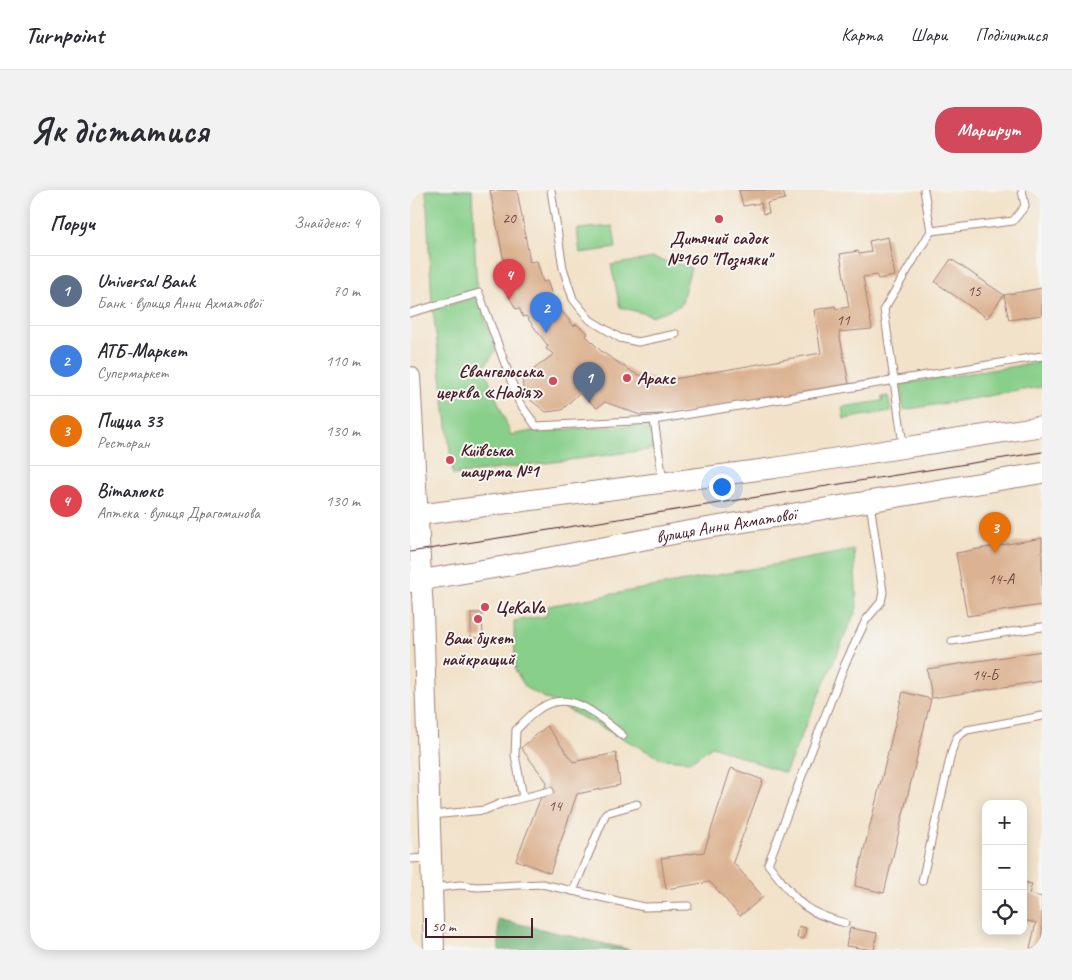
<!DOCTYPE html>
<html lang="uk">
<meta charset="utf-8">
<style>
body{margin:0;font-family:Caveat,sans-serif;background:#f2f2f3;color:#2b2b33}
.controls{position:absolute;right:15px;bottom:15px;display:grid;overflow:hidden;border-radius:10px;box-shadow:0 2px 12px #0003}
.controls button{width:45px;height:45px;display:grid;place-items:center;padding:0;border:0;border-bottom:1px solid #e1e1e2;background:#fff;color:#2b2b33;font:25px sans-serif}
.scale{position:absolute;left:15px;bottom:12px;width:108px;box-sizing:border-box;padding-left:5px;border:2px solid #4a1f2b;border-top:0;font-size:14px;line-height:18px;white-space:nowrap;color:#4a1f2b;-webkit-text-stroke:4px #f6f6f2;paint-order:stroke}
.you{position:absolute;left:311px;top:296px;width:18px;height:18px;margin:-12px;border:4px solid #fff;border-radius:50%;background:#1a73e8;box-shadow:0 0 0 8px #1a73e833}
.badge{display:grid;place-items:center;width:32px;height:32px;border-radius:50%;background:#d1495b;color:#fff;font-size:16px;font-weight:700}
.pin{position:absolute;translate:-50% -41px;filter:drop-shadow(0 1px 2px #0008)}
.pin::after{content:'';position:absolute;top:26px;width:18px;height:15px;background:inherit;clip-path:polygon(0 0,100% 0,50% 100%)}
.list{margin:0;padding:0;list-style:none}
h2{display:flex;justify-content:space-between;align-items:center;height:65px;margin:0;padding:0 20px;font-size:21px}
h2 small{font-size:16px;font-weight:400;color:#7c7c81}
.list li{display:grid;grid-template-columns:32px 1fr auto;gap:15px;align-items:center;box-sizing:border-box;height:70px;padding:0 20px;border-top:1px solid #e1e1e2}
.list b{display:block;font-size:19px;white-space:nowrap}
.list p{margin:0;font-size:16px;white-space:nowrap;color:#7c7c81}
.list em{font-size:16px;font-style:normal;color:#7c7c81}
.icon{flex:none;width:28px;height:28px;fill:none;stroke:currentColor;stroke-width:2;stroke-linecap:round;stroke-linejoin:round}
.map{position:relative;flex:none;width:632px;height:760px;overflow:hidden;border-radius:20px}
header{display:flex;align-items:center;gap:30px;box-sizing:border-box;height:70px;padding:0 25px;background:#fff;border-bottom:1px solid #e1e1e2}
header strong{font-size:24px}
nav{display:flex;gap:28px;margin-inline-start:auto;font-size:18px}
.intro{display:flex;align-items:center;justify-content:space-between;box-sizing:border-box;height:120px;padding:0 30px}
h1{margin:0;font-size:35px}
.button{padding:12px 22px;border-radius:20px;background:#d1495b;color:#fff;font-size:18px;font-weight:700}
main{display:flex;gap:30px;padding:0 30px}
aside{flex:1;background:#fff;border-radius:20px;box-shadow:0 2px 12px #0003}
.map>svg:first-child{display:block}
</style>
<header>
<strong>Turnpoint</strong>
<nav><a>Карта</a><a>Шари</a><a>Поділитися</a></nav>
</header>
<div class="intro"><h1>Як дістатися</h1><a class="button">Маршрут</a></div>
<main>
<aside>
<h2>Поруч<small>Знайдено: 4</small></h2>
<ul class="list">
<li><span class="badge" style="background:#5c6f8a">1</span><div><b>Universal Bank</b><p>Банк · вулиця Анни Ахматової</p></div><em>70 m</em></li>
<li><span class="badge" style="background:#3f7fe0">2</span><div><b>АТБ-Маркет</b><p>Супермаркет</p></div><em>110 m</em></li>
<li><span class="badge" style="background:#e8710a">3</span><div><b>Пицца 33</b><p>Ресторан</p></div><em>130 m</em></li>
<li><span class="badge" style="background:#e0444e">4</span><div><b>Віталюкс</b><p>Аптека · вулиця Драгоманова</p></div><em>130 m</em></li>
</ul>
</aside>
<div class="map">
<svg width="632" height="760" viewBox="0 0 632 760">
<rect width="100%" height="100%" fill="#f6f6f2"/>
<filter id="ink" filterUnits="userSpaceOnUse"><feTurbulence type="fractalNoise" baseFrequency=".02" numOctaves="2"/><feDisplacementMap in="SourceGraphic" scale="10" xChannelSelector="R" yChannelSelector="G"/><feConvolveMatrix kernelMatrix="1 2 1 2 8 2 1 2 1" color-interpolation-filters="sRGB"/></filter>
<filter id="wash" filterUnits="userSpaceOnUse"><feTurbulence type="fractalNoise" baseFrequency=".0096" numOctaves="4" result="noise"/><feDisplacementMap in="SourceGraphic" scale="20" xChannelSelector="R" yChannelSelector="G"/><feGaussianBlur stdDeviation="1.12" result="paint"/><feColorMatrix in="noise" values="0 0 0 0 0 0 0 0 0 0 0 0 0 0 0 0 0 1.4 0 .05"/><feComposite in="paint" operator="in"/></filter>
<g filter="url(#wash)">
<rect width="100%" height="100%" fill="#f2e2c9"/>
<g fill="#88cf8a" stroke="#69775a">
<polygon points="16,0 62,0 67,101 22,114"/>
<polygon points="203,36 206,58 170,63 167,39"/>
<polygon points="243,68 281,77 271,115 243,126 210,117 201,75"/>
<polygon points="67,107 86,160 74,177 101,245 122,241 240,235 244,259 43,285 23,120"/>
<polygon points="632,172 632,197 494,220 490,194"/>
<polygon points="478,206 481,221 434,229 432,217 472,211 472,207"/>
<polygon points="444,360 447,418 375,583 302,556 281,571 252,569 116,498 105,480 104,431 136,426 138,416"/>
</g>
<polygon fill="#6eb276" stroke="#5c6850" points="88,729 221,760 89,760"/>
<g id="blocks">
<g fill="#dcb392">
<polygon points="80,0 107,0 120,72 127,71 133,92 137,91 142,105 139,106 164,136 166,134 178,143 176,146 192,162 215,177 226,184 253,191 411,163 404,120 425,116 426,119 439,117 430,64 448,61 449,64 461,62 459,51 478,47 485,86 468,89 467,85 453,87 462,139 429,142 439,194 275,223 230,225 195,212 187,218 169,203 152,220 136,222 114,205 112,188 144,164 136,159 138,156 116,126 113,127 109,118 106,119 98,105 101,103 97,95 101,94 94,72"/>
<polygon points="329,0 373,0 375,9 357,13 359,23 353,24 351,13 333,16"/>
<polygon points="541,69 594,105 632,98 632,125 599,130 594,105 577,128 525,92"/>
<polygon points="632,348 632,415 557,426 546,363"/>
<polygon points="61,423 72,423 73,448 61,448"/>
<polygon points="632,461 632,491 522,508 517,479"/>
<polygon points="493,502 521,509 474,703 445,696"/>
<polygon points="137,536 163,572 206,563 210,595 167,604 140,683 106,670 137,592 111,558"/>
<polygon points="321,578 353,590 323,672 353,707 330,726 300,692 256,699 251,668 294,662"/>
<polygon points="613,692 622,694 619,704 632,707 632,760 620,758 626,733 613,730"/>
<polygon points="389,736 396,738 394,749 387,748"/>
<polygon points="440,738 467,743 464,760 436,756"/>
</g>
</g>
</g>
<g filter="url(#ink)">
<use href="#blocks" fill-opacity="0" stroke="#9e807a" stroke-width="1"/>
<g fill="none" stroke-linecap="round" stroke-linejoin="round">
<g stroke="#9e807a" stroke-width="9">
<g id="lane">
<polyline points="141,0 153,78 163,109 180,130 210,148 228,152 266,144"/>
<polyline points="521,41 603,31 615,16 612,0"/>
<polyline points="0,123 69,103 109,212 126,236 244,230 632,166"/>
<polyline points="244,230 253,291"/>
<polyline points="493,255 474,119 521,41 514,0"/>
<polyline points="542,451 632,437"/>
<path d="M113,607L105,565L106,540C113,533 120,525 129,519C160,497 190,527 213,546"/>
<polyline points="22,625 75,620 92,613 140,601"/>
<polyline points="0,669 20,668"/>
<polyline points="512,691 542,560 547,547 557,540 632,526"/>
<polyline points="25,698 50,695 67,697 132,694 234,717 278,716"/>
<polyline points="163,701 196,623 227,614"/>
<path d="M435,733C389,721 386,709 358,674L435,474L456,430L471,412L473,402L460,313"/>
</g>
</g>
<g stroke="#9e807a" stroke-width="22">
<g id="secondary">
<polyline points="0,187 13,422 24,760"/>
<polyline points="0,326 364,278 632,236"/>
<path id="s1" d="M0,392L96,376L279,341L632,283"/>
</g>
</g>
<use href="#lane" stroke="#fff" stroke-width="7"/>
<use href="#secondary" stroke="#fff" stroke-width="20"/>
<polyline stroke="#4a1f2b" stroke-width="1" points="0,362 632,262"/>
</g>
</g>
<g fill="#d1495b" stroke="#f6f6f2" stroke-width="2">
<circle cx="309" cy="29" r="5"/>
<circle cx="217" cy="188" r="5"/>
<circle cx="143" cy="191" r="5"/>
<circle cx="40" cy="270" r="5"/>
<circle cx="75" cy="417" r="5"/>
<circle cx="68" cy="429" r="5"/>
</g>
<g text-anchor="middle" stroke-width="4" stroke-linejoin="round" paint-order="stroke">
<g font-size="15" fill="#6e4445">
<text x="99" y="33">20</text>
<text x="564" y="106">15</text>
<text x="433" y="135">11</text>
<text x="591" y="394">14-А</text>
<text x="575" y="490">14-Б</text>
<text x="145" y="621">14</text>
</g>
<g font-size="18" font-weight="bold" fill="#4a1f2b" stroke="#f6f6f2" text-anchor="start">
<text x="309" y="54" text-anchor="middle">Дитячий садок<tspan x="309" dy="21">№160 "Позняки"</tspan></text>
<text x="133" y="187" text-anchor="end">Євангельська<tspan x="133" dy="21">церква «Надія»</tspan></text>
<text x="227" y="194">Аракс</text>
<text x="50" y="266">Київська<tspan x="50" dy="21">шаурма №1</tspan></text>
<text x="85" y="423">ЦеKaVa</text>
<text x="68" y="454" text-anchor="middle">Ваш букет<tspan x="68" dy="21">найкращий</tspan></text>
</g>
<g font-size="18" fill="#4a1f2b" stroke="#f6f6f2">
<text dy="6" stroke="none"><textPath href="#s1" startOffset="321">вулиця Анни Ахматової</textPath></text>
</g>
</g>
</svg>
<div class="controls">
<button>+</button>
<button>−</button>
<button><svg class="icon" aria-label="locate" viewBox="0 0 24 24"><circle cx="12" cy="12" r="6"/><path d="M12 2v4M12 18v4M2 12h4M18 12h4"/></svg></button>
</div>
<div class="scale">50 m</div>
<div class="you"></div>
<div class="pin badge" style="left:179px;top:213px;background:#5c6f8a">1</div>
<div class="pin badge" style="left:136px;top:143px;background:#3f7fe0">2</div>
<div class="pin badge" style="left:585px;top:363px;background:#e8710a">3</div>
<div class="pin badge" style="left:99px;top:110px;background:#e0444e">4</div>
</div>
</main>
